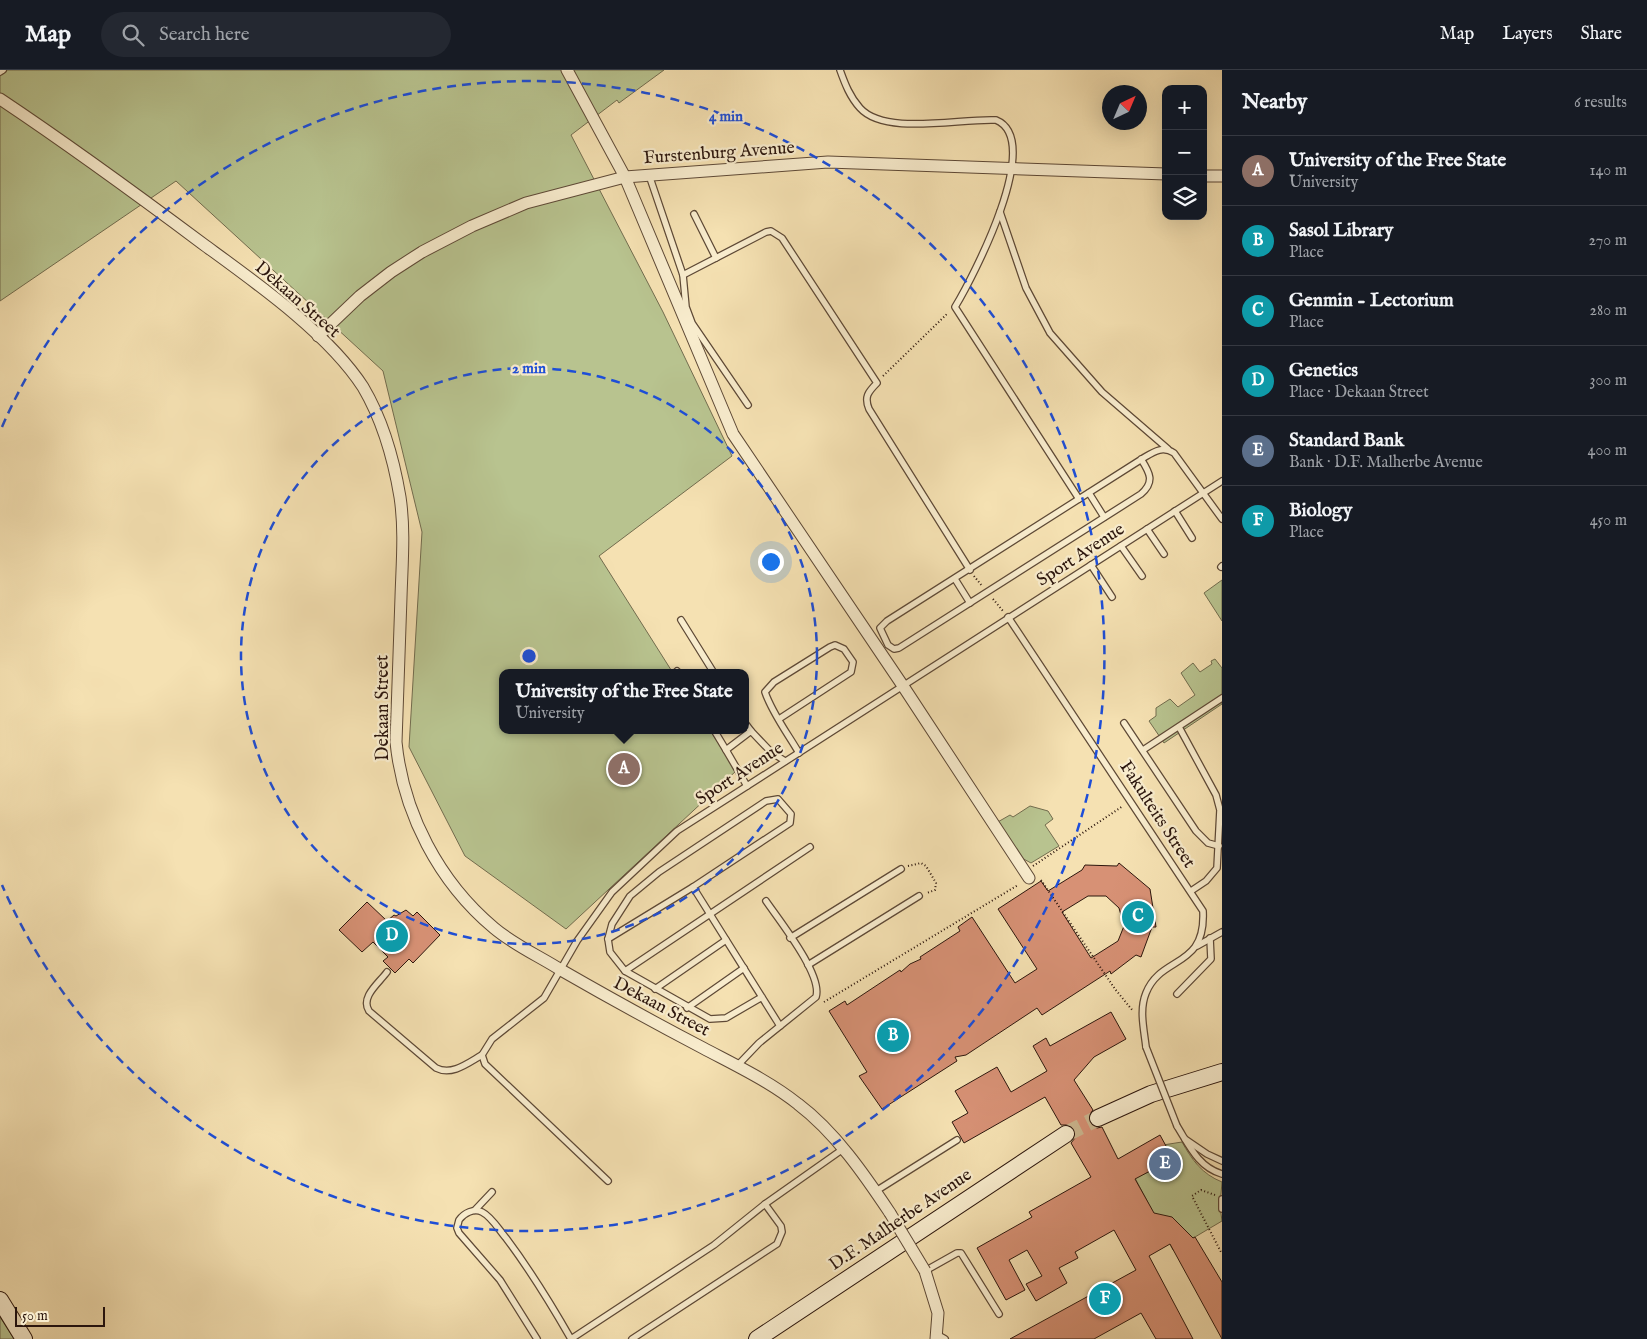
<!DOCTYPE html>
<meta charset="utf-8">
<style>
body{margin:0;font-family:"IM FELL English",serif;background:#242831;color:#f1f3f6}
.controls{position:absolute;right:15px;top:15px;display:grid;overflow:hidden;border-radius:10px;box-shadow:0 5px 20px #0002}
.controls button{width:45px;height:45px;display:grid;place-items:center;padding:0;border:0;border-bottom:1px solid #363941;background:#171b24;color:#f1f3f6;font:25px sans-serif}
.compass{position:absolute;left:1102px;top:15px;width:45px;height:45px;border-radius:50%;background:#171b24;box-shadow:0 5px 20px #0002;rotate:44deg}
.scale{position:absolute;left:15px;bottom:12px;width:90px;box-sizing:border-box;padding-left:5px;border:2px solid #2c160d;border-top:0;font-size:14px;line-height:18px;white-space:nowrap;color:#2c160d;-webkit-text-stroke:4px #f8eccd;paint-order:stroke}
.you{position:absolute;left:770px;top:491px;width:18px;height:18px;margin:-12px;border:4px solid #fff;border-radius:50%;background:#1a73e8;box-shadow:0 0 0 8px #1a73e833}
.badge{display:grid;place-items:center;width:32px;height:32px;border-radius:50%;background:#c59692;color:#fff;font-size:16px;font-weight:700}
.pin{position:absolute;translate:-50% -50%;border:2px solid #fff;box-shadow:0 1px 5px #0006}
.popup{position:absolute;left:499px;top:599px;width:250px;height:65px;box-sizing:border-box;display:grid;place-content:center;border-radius:10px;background:#171b24;filter:drop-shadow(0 1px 4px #0005);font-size:16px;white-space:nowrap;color:#9ea1a6}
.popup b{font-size:19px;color:#f1f3f6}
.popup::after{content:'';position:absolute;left:50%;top:100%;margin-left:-10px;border:10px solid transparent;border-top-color:#171b24}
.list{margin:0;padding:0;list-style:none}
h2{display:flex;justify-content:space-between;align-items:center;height:65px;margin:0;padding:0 20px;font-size:21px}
h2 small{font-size:16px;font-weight:400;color:#9ea1a6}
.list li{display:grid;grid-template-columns:32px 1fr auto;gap:15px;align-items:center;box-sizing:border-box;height:70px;padding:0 20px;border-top:1px solid #363941}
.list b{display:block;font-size:19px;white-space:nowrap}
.list p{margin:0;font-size:16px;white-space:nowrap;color:#9ea1a6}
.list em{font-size:16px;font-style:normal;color:#9ea1a6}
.icon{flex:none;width:28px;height:28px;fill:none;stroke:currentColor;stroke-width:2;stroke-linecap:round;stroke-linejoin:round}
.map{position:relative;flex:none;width:1222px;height:1269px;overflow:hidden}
header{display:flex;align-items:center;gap:30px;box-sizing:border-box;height:70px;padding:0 25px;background:#171b24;border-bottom:1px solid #363941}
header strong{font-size:24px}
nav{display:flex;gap:28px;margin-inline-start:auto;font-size:18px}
.search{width:350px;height:45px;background:#242831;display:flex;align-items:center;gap:12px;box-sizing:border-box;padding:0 18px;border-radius:28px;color:#9ea1a6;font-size:19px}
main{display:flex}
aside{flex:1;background:#171b24}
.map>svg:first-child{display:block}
</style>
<header>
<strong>Map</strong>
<div class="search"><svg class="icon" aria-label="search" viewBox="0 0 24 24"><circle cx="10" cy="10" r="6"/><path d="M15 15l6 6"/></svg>Search here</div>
<nav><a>Map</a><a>Layers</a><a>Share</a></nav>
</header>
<main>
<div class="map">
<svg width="1222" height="1269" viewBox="0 0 1222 1269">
<rect width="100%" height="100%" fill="#f5e1b2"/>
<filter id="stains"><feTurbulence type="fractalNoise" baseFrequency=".004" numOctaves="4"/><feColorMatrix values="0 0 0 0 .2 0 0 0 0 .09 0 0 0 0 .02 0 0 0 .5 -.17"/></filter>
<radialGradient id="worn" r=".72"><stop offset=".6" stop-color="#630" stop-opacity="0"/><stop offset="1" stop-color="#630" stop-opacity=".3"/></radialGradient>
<g fill="#b8c38f" stroke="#726c4e">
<polygon points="0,0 664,0 619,33 617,30 571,65 663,242 732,386 599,486 673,603 503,603 503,660 710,660 736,701 566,859 465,786 409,677 422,462 383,301 176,111 0,231"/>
<polygon points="1222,510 1222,551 1204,523"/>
<polygon points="1215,589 1222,598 1222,634 1164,673 1149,651 1156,646 1156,638 1170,629 1178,637 1195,625 1181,603 1193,593 1200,602 1212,594 1211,591"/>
<polygon points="1030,736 1048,741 1053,749 1045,755 1059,776 1031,793 1020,787 996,753 1010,745 1013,747"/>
<path d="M1182,1072C1192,1090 1202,1104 1222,1112L1220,1136L1222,1151L1173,1180L1135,1108L1152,1100L1178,1098L1163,1075Z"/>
<polygon points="0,1247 14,1269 0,1269"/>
</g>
<g fill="#d79175" stroke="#2c160d" fill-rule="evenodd">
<path d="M1119,793L1150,819L1156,857H1152L1141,887L1136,885L1111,904L1110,901L1042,945L1037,938L966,985L955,987L957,991L882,1039L859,1006L867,1002L829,941L845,931L847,935L900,900L901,902L910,894L921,889L920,887L960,861L958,857L972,847L1015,913L1037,899L998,839L1041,811L1048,821L1082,800L1085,795L1117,796ZM1088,826H1106L1119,838L1124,856L1118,871L1091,888L1062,842Z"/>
<polygon points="367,832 387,851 394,845 396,846 406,840 413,846 417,842 440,865 413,893 409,889 395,903 383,891 388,887 373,872 362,882 339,860"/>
<polygon points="1111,942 1126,969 1094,987 1074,1010 1093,1040 1088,1047 1089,1053 1097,1058 1102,1057 1118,1089 1160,1065 1178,1098 1157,1109 1152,1100 1135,1109 1154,1143 1172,1147 1193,1168 1195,1167 1222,1212 1222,1269 1170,1174 1149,1186 1193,1269 1156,1269 1141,1243 1094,1269 1010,1269 1136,1200 1114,1160 1075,1182 1078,1188 1059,1198 1067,1213 1036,1231 1026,1214 1042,1206 1027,1180 1009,1190 1025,1220 1006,1230 977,1178 1032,1147 1029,1142 1091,1107 1071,1073 1075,1068 1075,1059 1070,1055 1061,1055 1045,1027 964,1073 952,1052 968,1043 955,1021 997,997 1011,1022 1047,1001 1033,976 1046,968 1050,976"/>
</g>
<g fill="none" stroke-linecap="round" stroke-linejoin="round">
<polyline stroke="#cdb891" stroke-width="16" stroke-dasharray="16 8" stroke-linecap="butt" points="1066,1064 1098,1048"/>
<g stroke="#5e4936" stroke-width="8">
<g id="lane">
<path d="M840,0C845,14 850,27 860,38C885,66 960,48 996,50C1045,70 973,207 955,237L1079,429"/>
<polyline points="0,2 3,0"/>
<polyline points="649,105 683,205 686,237 692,253 748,335"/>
<polyline points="1000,142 1026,218 1050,263 1102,322 1168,379"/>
<polyline points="694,144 716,188"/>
<path d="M683,205L766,162L771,161L782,168L877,313C868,322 864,327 869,339L970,500"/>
<path d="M1141,389C1150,403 1155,412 1141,424L899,578L894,579L888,575L880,558L887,551L1145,387C1155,381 1163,376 1174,383L1222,449"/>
<polyline points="1089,423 1104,447"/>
<polyline points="1175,441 1192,468"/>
<polyline points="1147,459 1164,484"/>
<polyline points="1121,476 1142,506"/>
<polyline points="1091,495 1112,527"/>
<polyline points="1221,497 1222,496"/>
<polyline points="955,509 970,533"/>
<path d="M1008,547L1203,841C1206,899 1161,885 1146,923C1139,940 1144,959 1146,977"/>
<polyline points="681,550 714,603"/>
<polyline points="677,601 679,603"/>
<path d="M779,649L851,602L853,592L844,579L835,575L830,577L774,612L765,622C772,643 788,664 799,683"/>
<polyline points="745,653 751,661"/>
<polyline points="1124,653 1196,761 1208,773 1219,776"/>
<polyline points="1179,657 1216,725 1220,740 1217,798 1206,811 1191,821"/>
<polyline points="714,660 726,680"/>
<polyline points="1143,680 1222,628"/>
<polyline points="747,716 726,680 751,661 771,682 785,691"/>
<polyline points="790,868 901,799"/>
<polyline points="608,869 693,817"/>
<polyline points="1197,876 1222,862"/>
<polyline points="808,895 919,826"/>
<polyline points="625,901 810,777"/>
<path d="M387,902C379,913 360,927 369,941L436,998C452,1006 468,993 482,985"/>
<polyline points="655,919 726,870"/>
<polyline points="1177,924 1211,889 1210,868"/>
<polyline points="762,927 726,948 710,949 625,901 610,882 608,869 612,854 630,826 659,802 766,731 778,729 791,744 790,753 693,817 780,956"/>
<polyline points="687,938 744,898"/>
<path d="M737,996L759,973L816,927C823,905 779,850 766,831"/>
<path d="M1177,1056C1189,1075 1198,1097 1222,1104"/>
<polyline points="1185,1069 1207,1084 1222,1091"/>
<polyline points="608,1111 485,994 482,985 492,969 544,928 577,871 612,822 677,761 1222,411"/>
<polyline points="876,1121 957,1070"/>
<polyline points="1222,1129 1222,1139"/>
<polyline points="475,1140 492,1122"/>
<polyline points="925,1201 957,1183 961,1183 999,1244"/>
<polyline points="938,1265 945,1269"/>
<path d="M537,1269L500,1210L459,1163L457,1158L459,1150C464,1143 474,1138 482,1142C492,1147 499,1160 506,1168C530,1200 551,1234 571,1269"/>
<polyline points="571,1269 714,1175 765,1134 843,1079"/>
<polyline points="632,1269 777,1174 782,1162 781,1156 765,1134"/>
</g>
</g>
<g stroke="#5e4936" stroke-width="13">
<g id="street">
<polyline points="567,0 625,107 733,364 903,616 1029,808"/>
<path d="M0,29C69,75 136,124 203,174C255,212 328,263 363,317C382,349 394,391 400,427C405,460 402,494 401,527C399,575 398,624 396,672C403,743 439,812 494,858C514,875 539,886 561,900C608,927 655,953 703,978C735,995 769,1011 798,1034C835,1062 864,1104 890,1143"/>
<polyline points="1203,106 1222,106"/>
<polyline points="318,266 360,226 391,202 422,182 472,156 526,133 625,107 828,92 1166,104"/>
<polyline points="925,1201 938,1243 936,1269"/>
</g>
</g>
<g stroke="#2c160d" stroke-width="18">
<g id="secondary">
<polyline points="1098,1048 1151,1024 1222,1002"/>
<polyline points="0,1230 24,1269"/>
<polyline points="757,1269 1066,1064"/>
</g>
</g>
<g stroke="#2c160d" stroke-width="2" stroke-dasharray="1 2.5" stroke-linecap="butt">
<polyline points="883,306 948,243"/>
<polyline points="974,506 982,516"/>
<polyline points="993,529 1003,541"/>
<polyline points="908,796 921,793 926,796 936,813 935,820 927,823"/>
<polyline points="1033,796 1123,736"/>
<polyline points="1041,810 1115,919 1133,941"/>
<polyline points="824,932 1018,815"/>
<polyline points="1215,1125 1201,1120 1192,1126 1222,1184"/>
</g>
<use href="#lane" stroke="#f8eccd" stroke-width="5.5"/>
<use href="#street" stroke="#f8eccd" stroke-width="11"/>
<use href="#secondary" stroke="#f8eccd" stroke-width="16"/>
<g stroke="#5e4936" stroke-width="8" stroke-linecap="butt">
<polyline id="lane-bridge" points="1146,977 1177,1056"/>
</g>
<g stroke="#5e4936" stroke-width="13" stroke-linecap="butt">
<polyline id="street-bridge" points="890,1143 925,1201"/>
</g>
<use href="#lane-bridge" stroke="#f8eccd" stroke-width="5.5"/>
<use href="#street-bridge" stroke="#f8eccd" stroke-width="11"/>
</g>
<g fill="none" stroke="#1d4ed8" stroke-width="2.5" stroke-dasharray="9 6">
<circle cx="529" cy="586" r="288"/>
<path d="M2 357A575 575 0 1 1 2 815"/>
</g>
<g text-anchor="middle" stroke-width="4.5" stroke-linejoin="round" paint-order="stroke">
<g font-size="18" fill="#2c160d" stroke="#f8eccd">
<text transform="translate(719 82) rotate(-4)" y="6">Furstenburg Avenue</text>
<text transform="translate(298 229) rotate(41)" y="6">Dekaan Street</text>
<text transform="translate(1080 484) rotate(-33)" y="6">Sport Avenue</text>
<text transform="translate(382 638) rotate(-90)" y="6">Dekaan Street</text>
<text transform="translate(739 703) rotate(-33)" y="6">Sport Avenue</text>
<text transform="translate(1158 744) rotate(57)" y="6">Fakulteits Street</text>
<text transform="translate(662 936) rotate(28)" y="6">Dekaan Street</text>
<text transform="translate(900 1149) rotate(-34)" y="6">D.F. Malherbe Avenue</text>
</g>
</g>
<circle cx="529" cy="586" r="8" fill="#1d4ed8" stroke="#f8eccd" stroke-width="2.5"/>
<g font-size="15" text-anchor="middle" font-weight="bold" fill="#1d4ed8" stroke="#f8eccd" stroke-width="4.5" stroke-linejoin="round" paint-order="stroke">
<text x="726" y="51">4 min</text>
<text x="529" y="303">2 min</text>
</g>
<rect width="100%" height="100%" filter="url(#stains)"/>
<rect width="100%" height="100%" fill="url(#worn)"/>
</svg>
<div class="controls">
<button>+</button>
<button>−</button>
<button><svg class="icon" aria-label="layers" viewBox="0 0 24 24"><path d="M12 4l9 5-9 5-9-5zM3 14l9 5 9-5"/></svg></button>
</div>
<svg class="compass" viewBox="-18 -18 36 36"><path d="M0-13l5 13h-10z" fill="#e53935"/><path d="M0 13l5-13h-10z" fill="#9ea1a6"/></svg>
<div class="scale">50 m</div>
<div class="you"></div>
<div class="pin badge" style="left:624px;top:699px;background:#8d6e63">A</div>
<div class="popup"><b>University of the Free State</b>University</div>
<div class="pin badge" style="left:893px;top:966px;background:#0f9aa8">B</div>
<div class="pin badge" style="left:1138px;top:847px;background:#0f9aa8">C</div>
<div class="pin badge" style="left:392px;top:866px;background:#0f9aa8">D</div>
<div class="pin badge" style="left:1165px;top:1094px;background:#5c6f8a">E</div>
<div class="pin badge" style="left:1105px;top:1229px;background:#0f9aa8">F</div>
</div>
<aside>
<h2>Nearby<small>6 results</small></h2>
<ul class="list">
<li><span class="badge" style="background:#8d6e63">A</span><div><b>University of the Free State</b><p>University</p></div><em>140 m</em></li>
<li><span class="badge" style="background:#0f9aa8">B</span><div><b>Sasol Library</b><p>Place</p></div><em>270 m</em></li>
<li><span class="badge" style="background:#0f9aa8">C</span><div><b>Genmin - Lectorium</b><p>Place</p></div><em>280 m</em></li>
<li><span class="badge" style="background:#0f9aa8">D</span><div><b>Genetics</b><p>Place · Dekaan Street</p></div><em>300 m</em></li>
<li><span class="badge" style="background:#5c6f8a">E</span><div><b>Standard Bank</b><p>Bank · D.F. Malherbe Avenue</p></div><em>400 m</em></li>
<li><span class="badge" style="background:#0f9aa8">F</span><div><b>Biology</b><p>Place</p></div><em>450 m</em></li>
</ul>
</aside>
</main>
